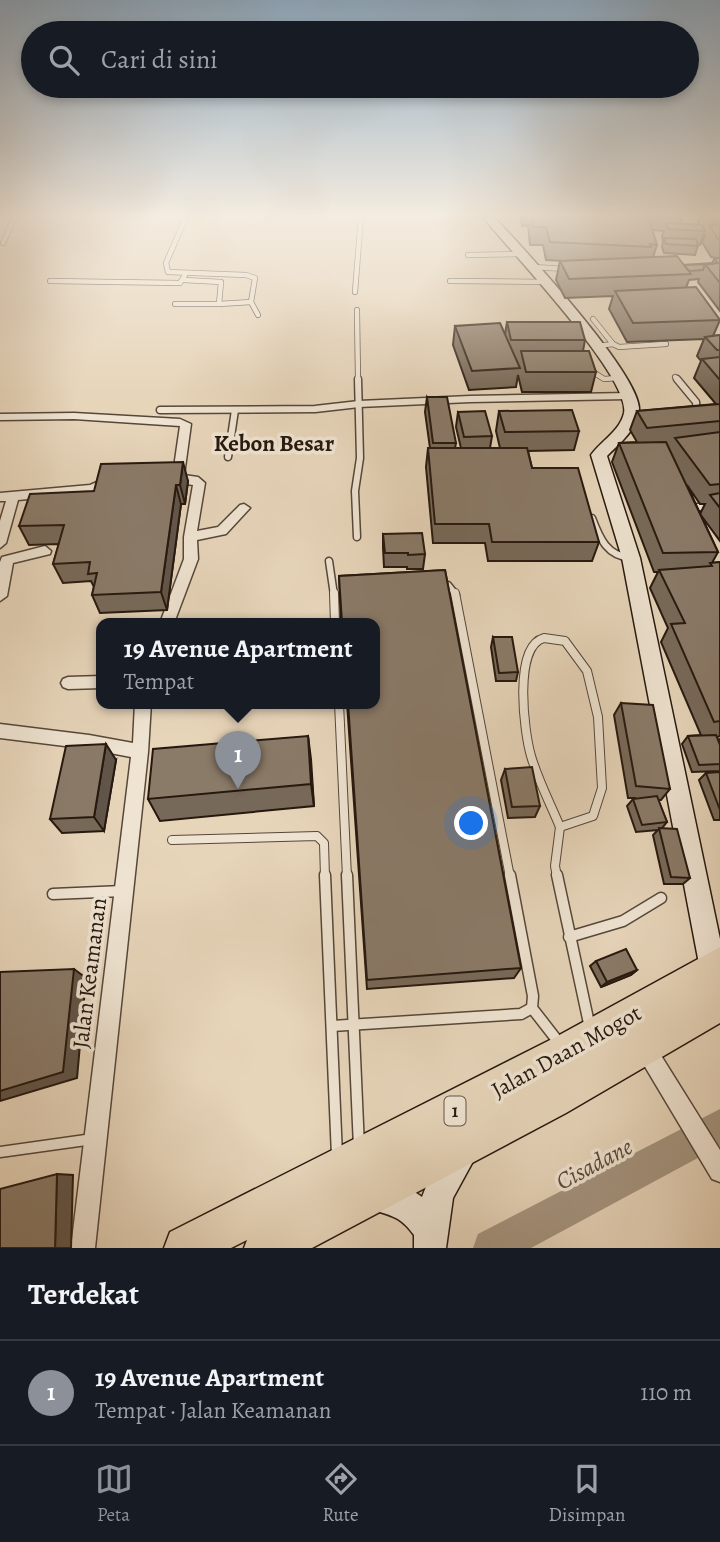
<!DOCTYPE html>
<html lang="id">
<meta charset="utf-8">
<style>
body{margin:0;font-family:Alegreya,serif;background:#242831;color:#f1f3f6}
.you{position:absolute;left:472px;top:824px;width:24px;height:24px;margin:-18px;border:5px solid #fff;border-radius:50%;background:#1a73e8;box-shadow:0 0 0 10px #1a73e833}
.badge{display:grid;place-items:center;width:46px;height:46px;border-radius:50%;background:#8c9099;color:#fff;font-size:23px;font-weight:700}
.pin{position:absolute;translate:-50% -58px;filter:drop-shadow(0 2px 4px #0008)}
.pin::after{content:'';position:absolute;top:37px;width:24px;height:21px;background:inherit;clip-path:polygon(0 0,100% 0,50% 100%)}
.popup{position:absolute;left:96px;top:618px;width:284px;height:91px;box-sizing:border-box;display:grid;place-content:center;border-radius:14px;background:#171b24;filter:drop-shadow(0 2px 5px #0005);font-size:23px;white-space:nowrap;color:#9ea1a6}
.popup b{font-size:26px;color:#f1f3f6}
.popup::after{content:'';position:absolute;left:50%;top:100%;margin-left:-14px;border:14px solid transparent;border-top-color:#171b24}
.list{margin:0;padding:0;list-style:none}
h2{display:flex;justify-content:space-between;align-items:center;height:91px;margin:0;padding:0 28px;font-size:30px}
h2 small{font-size:23px;font-weight:400;color:#9ea1a6}
.list li{display:grid;grid-template-columns:46px 1fr auto;gap:21px;align-items:center;box-sizing:border-box;height:105px;padding:0 28px;border-top:2px solid #363941}
.list b{display:block;font-size:26px;white-space:nowrap}
.list p{margin:0;font-size:23px;white-space:nowrap;color:#9ea1a6}
.list em{font-size:23px;font-style:normal;color:#9ea1a6}
.icon{flex:none;width:38px;height:38px;fill:none;stroke:currentColor;stroke-width:2;stroke-linecap:round;stroke-linejoin:round}
.map{position:relative;flex:none;width:720px;height:1248px;overflow:hidden}
.search{position:absolute;background:#171b24;box-shadow:0 4px 10px #0003;left:21px;right:21px;top:21px;height:77px;display:flex;align-items:center;gap:18px;box-sizing:border-box;padding:0 24px;border-radius:38px;color:#9ea1a6;font-size:26px}
.sheet{height:196px;background:#171b24}
nav{display:flex;justify-content:space-around;align-items:center;box-sizing:border-box;height:98px;border-top:2px solid #363941;background:#171b24;font-size:19px;color:#9ea1a6}
nav a{display:grid;justify-items:center;gap:4px}
nav .on{color:#8c9099}
.map>svg:first-child{display:block}
</style>
<div class="map">
<svg width="720" height="1248" viewBox="0 0 720 1248">
<rect width="100%" height="100%" fill="#e7d5ba"/>
<filter id="stains"><feTurbulence type="fractalNoise" baseFrequency=".00286" numOctaves="4"/><feColorMatrix values="0 0 0 0 .2 0 0 0 0 .09 0 0 0 0 .02 0 0 0 .5 -.17"/></filter>
<radialGradient id="worn" r=".72"><stop offset=".6" stop-color="#630" stop-opacity="0"/><stop offset="1" stop-color="#630" stop-opacity=".3"/></radialGradient>
<g fill="none" stroke-linecap="round" stroke-linejoin="round">
<polygon fill="#a59580" fill-rule="evenodd" points="720,1109 720,1146 531,1248 473,1248 478,1234"/>
<g stroke="#56473a" stroke-width="6">
<g id="lane-far3">
<polyline points="186,217 166,263 168,272 246,275 255,278 251,302 258,315"/>
<polyline points="3,243 15,217"/>
<polyline points="468,255 522,254"/>
<polyline points="534,267 565,269"/>
<polyline points="50,281 180,283 185,275"/>
<polyline points="450,281 547,282"/>
<polyline points="355,292 361,217"/>
<polyline points="175,304 219,304 221,282 184,280"/>
<polyline points="219,304 251,302"/>
<polyline points="357,310 358,381"/>
<polyline points="593,319 613,344 597,346"/>
<polyline points="613,344 619,347 666,344"/>
<polyline points="590,370 604,379 618,378"/>
<polyline points="675,377 678,381"/>
</g>
</g>
<g stroke="#56473a" stroke-width="9">
<g id="lane-far2">
<polyline points="677,379 696,402 697,412"/>
<polyline points="160,410 315,409 359,404 470,399 627,396"/>
<polyline points="228,457 235,410"/>
<polyline points="690,507 720,507"/>
<path d="M592,518C600,539 607,556 631,558"/>
<polyline points="357,537 355,491 360,458 358,379"/>
<polyline points="329,561 334,595"/>
<polyline points="439,584 448,585 456,595"/>
</g>
</g>
<g stroke="#56473a" stroke-width="10">
<g id="lane-far1">
<polyline points="334,593 335,623"/>
<polyline points="455,593 510,877"/>
<path d="M544,638L565,641L587,671L598,717L602,788L593,816L560,827C550,803 538,780 531,756C524,732 513,646 544,638Z"/>
<polyline points="339,703 347,877"/>
<polyline points="172,840 317,836 324,843 325,877"/>
<polyline points="557,877 555,866 560,827"/>
</g>
</g>
<g stroke="#56473a" stroke-width="13">
<g id="lane">
<polyline points="325,875 337,1156"/>
<polyline points="347,875 359,1147"/>
<polyline points="510,875 533,996 532,1008 560,1044"/>
<polyline points="557,875 590,1028"/>
<polyline points="53,894 123,891"/>
<polyline points="569,937 623,921 661,898"/>
<polyline points="332,1026 521,1014 532,1008"/>
<polyline points="0,1152 93,1139"/>
</g>
</g>
<g stroke="#56473a" stroke-width="3">
<g id="street">
<polygon points="74,413 180,419 191,424 184,475 198,477 205,483 197,531 218,527 240,505 244,504 250,508 226,534 197,540 198,559 174,623 160,623 184,559 184,537 193,485 171,482 165,478 173,474 180,426 74,419 0,420 0,414"/>
<polygon points="109,477 115,481 113,484 92,493 18,500 6,543 0,548 0,521 6,501 0,501 0,493 90,485"/>
<polygon points="45,546 51,551 50,554 13,563 7,596 0,601 0,562 2,557"/>
<polygon points="102,676 102,688 68,689 63,687 61,683 63,679 68,677"/>
<polygon points="135,703 151,703 148,752 95,1248 71,1248 131,757 89,749 0,738 0,724 89,735 133,743"/>
<polygon points="645,1038 652,1041 720,1150 720,1182 712,1179 638,1055 635,1048 638,1041"/>
</g>
</g>
<g stroke="#26180f" stroke-width="3">
<g id="secondary">
<path d="M483,217H494C523,248 637,371 639,408C640,427 619,444 607,456L640,558L720,939V979L713,982L704,978L700,969L622,558L591,455C601,441 620,431 624,413C631,377 508,249 483,217Z"/>
<path d="M462,1139L473,1143L477,1154L453,1198L446,1248H414V1235C398,1213 388,1216 365,1207L360,1196L365,1185C385,1177 405,1185 422,1197C431,1175 439,1148 462,1139Z"/>
</g>
</g>
<g stroke="#26180f" stroke-width="3">
<polygon id="highway" points="720,947 720,1023 566,1113 312,1248 244,1248 247,1240 231,1248 164,1248 170,1232 552,1039"/>
</g>
<use href="#lane-far3" stroke="#efe4d2" stroke-width="4.5"/>
<use href="#lane-far2" stroke="#efe4d2" stroke-width="6"/>
<use href="#lane-far1" stroke="#efe4d2" stroke-width="8"/>
<use href="#lane" stroke="#efe4d2" stroke-width="10"/>
<use href="#street" fill="#efe4d2" fill-rule="evenodd"/>
<use href="#secondary" fill="#efe4d2" fill-rule="evenodd"/>
<use href="#highway" fill="#e7d5ba" fill-rule="evenodd"/>
</g>
<g fill="#776959" stroke="#26180f" stroke-width="2" fill-rule="evenodd">
<path d="M521,217H683L681,224L699,225L698,223L700,217H720V311L698,282L699,279L689,280L686,288L720,320L713,336L720,335V541L700,514L705,504H700L687,485L718,552L712,563L720,562V736L717,737L718,741L720,739V771L692,772L682,744L688,736L701,735L661,642L668,628L650,588L658,572H654L612,462L619,443L637,442L630,430L637,411L716,404L694,378L701,361L697,356L704,339L627,342L609,309L613,296L565,298L556,280L560,261H564L546,260L543,245H530L528,225L522,226ZM652,230L664,231L662,236L663,241L662,247L664,253L695,255L698,245H700L704,233L705,235L702,242L711,257L717,258H715L712,263L684,265L653,257L657,245Z"/>
<polygon points="507,322 585,340 583,351 596,372 591,392 522,392 518,375 516,387 469,390 453,345 455,326 505,334"/>
<polygon points="427,397 456,443 455,448 461,448 456,427 458,412 492,436 490,448 500,448 496,431 499,411 579,431 574,450 528,451 532,468 599,542 592,561 488,561 485,543 433,543 426,467 428,448 430,448 425,412"/>
<polygon points="188,481 185,504 181,504 167,610 100,613 92,595 94,587 91,581 63,583 53,564 59,544 29,545 19,526 94,491"/>
<polygon points="383,534 425,554 423,569 407,569 407,567 384,567 383,548"/>
<polygon points="445,570 521,968 514,978 367,989 347,703 374,703 374,623 341,623 339,576"/>
<polygon points="493,637 518,672 516,681 496,681 491,647"/>
<polygon points="621,703 670,789 661,800 658,800 667,822 662,828 690,878 683,884 664,884 653,835 658,830 636,832 627,806 633,799 636,798 628,798 614,715"/>
<polygon points="308,736 314,806 160,821 148,799"/>
<polygon points="116,760 104,831 62,833 50,819"/>
<polygon points="505,769 540,806 535,817 508,818 501,780"/>
<polygon points="720,772 720,820 714,820 699,780 706,773"/>
<polygon points="596,961 637,970 631,975 601,987 590,966"/>
</g>
<g fill="#615549" stroke="#26180f" stroke-width="2">
<polygon points="183,462 188,481 185,504 180,485"/>
<polygon points="176,485 181,504 167,610 161,592"/>
<polygon points="308,736 311,759 314,806 311,784"/>
<polygon points="106,744 116,760 104,831 94,817"/>
<polygon points="74,969 86,978 77,1078 0,1101 0,1091"/>
<polygon points="637,970 631,975 601,987 607,982"/>
<polygon points="57,1174 73,1175 71,1248 55,1248"/>
</g>
<g fill="#8a7a68" stroke="#26180f" stroke-width="2">
<polygon points="532,217 648,217 657,245 650,244 651,247 550,242 546,227 533,227"/>
<polygon points="712,217 720,217 720,239 718,239 709,225 717,225"/>
<polygon points="666,223 702,225 705,231 668,229"/>
<polygon points="664,238 696,239 698,246 666,244"/>
<polygon points="677,256 691,274 569,279 560,261"/>
<polygon points="715,258 720,258 720,263 717,263"/>
<polygon points="720,263 720,283 705,264"/>
<polygon points="705,264 703,270 689,271 684,265 714,264"/>
<polygon points="696,287 720,320 633,323 615,291"/>
<polygon points="507,322 580,322 585,340 511,340"/>
<polygon points="500,323 520,368 472,371 455,326"/>
<polygon points="720,335 720,350 717,350 705,337"/>
<polygon points="521,351 589,351 596,372 526,372"/>
<polygon points="720,357 720,380 702,359"/>
<polygon points="427,397 447,397 456,443 433,443"/>
<polygon points="720,404 720,421 647,428 637,411"/>
<polygon points="572,410 579,431 505,432 499,411"/>
<polygon points="485,411 492,436 464,437 458,412"/>
<polygon points="720,432 720,484 710,485 675,438"/>
<polygon points="666,442 718,552 663,553 619,443"/>
<polygon points="428,448 527,448 532,468 578,468 599,542 492,542 489,524 435,524"/>
<polygon points="183,462 180,485 176,485 161,592 92,595 97,573 88,574 90,562 53,564 64,525 19,526 30,494 94,491 101,464"/>
<polygon points="720,493 720,508 710,495"/>
<polygon points="422,533 425,554 408,555 408,553 385,553 383,534"/>
<polygon points="720,562 720,721 714,722 671,624 685,623 659,570 712,566 710,563"/>
<polygon points="445,570 521,968 367,980 348,703 374,703 374,623 342,623 339,576"/>
<polygon points="493,637 512,637 518,672 499,673"/>
<polygon points="621,703 653,705 670,789 636,786"/>
<polygon points="716,735 720,745 720,764 699,765 688,736"/>
<polygon points="308,736 311,784 148,799 153,749"/>
<polygon points="106,744 94,817 50,819 66,746"/>
<polygon points="532,767 540,806 512,807 505,769"/>
<polygon points="720,772 720,810 706,773"/>
<polygon points="657,796 667,822 642,825 633,799"/>
<polygon points="659,828 677,829 690,878 671,877"/>
<polygon points="626,949 637,970 607,982 596,961"/>
<polygon points="74,969 63,1072 0,1091 0,972"/>
<polygon points="57,1174 55,1248 0,1248 0,1189"/>
</g>
<linearGradient id="sky" x2="0" y2="1"><stop stop-color="#8da8be"/><stop offset="0.55" stop-color="#f4ece0"/><stop offset="1" stop-color="#f4ece0" stop-opacity="0"/></linearGradient>
<rect width="720" height="392" fill="url(#sky)"/>
<g text-anchor="middle" stroke-width="7" stroke-linejoin="round" paint-order="stroke">
<rect fill="#efe4d2" stroke="#62554a" stroke-width="2" x="444.5" y="1096.5" width="21" height="29" rx="5"/>
<g font-size="18" font-weight="bold" fill="#26180f">
<text x="455" y="1117">1</text>
</g>
<g font-size="23" font-weight="bold" fill="#26180f" stroke="#efe4d2">
<text x="274" y="451">Kebon Besar</text>
</g>
<g font-size="23" fill="#26180f" stroke="#efe4d2">
<text transform="translate(89 973) rotate(-83)" y="8">Jalan Keamanan</text>
<text transform="translate(566 1051) rotate(-29)" y="8">Jalan Daan Mogot</text>
</g>
<g font-size="24" font-style="italic" fill="#594a3c" stroke="#efe4d2">
<text transform="translate(594 1164) rotate(-28)" y="8">Cisadane</text>
</g>
</g>
<rect width="100%" height="100%" filter="url(#stains)"/>
<rect width="100%" height="100%" fill="url(#worn)"/>
</svg>
<div class="you"></div>
<div class="pin badge" style="left:238px;top:789px">1</div>
<div class="popup"><b>19 Avenue Apartment</b>Tempat</div>
<div class="search"><svg class="icon" aria-label="search" viewBox="0 0 24 24"><circle cx="10" cy="10" r="6"/><path d="M15 15l6 6"/></svg>Cari di sini</div>
</div>
<section class="sheet">
<h2>Terdekat<small></small></h2>
<ul class="list">
<li><span class="badge">1</span><div><b>19 Avenue Apartment</b><p>Tempat · Jalan Keamanan</p></div><em>110 m</em></li>
</ul>
</section>
<nav>
<a class="on"><svg class="icon" aria-label="map" viewBox="0 0 24 24"><path d="M3 6l6-2 6 2 6-2v14l-6 2-6-2-6 2zM9 4v14M15 6v14"/></svg>Peta</a>
<a><svg class="icon" aria-label="directions" viewBox="0 0 24 24"><path d="M12 3l9 9-9 9-9-9zM9 14v-3h6M13 9l2 2-2 2"/></svg>Rute</a>
<a><svg class="icon" aria-label="saved" viewBox="0 0 24 24"><path d="M7 4h10v16l-5-4-5 4z"/></svg>Disimpan</a>
</nav>
